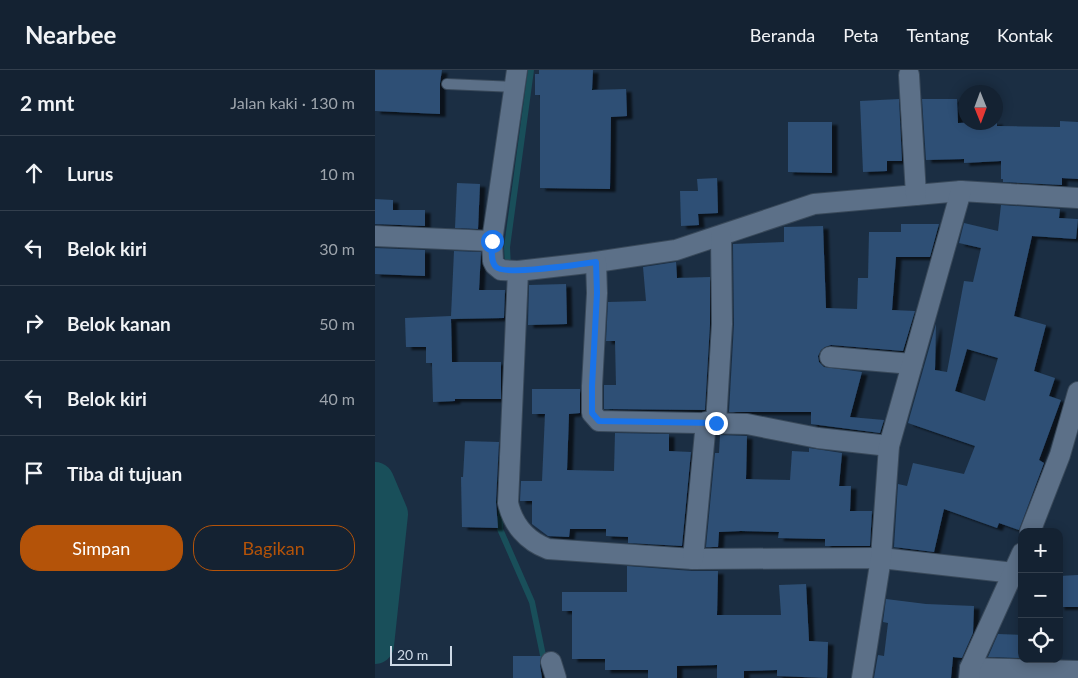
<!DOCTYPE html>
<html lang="id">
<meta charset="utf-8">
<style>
body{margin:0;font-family:Lato,sans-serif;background:#1d2a3a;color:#f1f3f6}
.controls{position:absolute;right:15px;bottom:15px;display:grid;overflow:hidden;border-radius:10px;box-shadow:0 2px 12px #0003}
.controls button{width:45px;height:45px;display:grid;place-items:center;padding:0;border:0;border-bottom:1px solid #333f4d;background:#142232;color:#f1f3f6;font:25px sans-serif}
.compass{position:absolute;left:583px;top:15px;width:45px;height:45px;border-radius:50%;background:#142232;box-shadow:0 2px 12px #0003;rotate:179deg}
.scale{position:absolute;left:15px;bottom:12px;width:62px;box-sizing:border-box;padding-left:5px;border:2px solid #cdd9e6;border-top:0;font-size:14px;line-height:18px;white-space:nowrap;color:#cdd9e6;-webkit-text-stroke:4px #1b2e43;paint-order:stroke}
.stop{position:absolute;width:15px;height:15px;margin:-11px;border:4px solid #1a73e8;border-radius:50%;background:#fff}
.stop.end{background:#1a73e8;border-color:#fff;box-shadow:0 1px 5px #0008}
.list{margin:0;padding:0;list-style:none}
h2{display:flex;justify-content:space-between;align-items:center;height:65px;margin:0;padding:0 20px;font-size:21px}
h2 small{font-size:16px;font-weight:400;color:#9da4ac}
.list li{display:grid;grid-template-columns:32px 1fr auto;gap:15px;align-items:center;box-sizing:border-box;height:75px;padding:0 20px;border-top:1px solid #333f4d}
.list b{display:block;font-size:19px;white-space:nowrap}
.list em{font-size:16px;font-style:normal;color:#9da4ac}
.actions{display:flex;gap:10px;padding:15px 20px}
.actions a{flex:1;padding:11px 0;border:1px solid #b45309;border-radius:20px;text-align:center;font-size:18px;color:#b45309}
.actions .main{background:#b45309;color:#fff}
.icon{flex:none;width:28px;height:28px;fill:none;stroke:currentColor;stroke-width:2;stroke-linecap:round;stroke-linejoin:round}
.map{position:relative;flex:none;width:703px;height:608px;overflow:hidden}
header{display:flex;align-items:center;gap:30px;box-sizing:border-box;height:70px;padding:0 25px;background:#142232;border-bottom:1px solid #333f4d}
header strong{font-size:24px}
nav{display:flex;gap:28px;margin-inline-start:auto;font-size:18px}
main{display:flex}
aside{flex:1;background:#142232}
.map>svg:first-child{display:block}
</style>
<header>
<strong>Nearbee</strong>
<nav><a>Beranda</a><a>Peta</a><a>Tentang</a><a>Kontak</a></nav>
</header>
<main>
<aside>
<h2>2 mnt<small>Jalan kaki · 130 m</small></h2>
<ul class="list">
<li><svg class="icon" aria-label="ahead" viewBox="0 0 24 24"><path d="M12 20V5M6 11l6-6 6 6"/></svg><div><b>Lurus</b></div><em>10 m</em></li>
<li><svg class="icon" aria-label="left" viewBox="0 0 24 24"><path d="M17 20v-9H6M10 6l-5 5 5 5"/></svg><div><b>Belok kiri</b></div><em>30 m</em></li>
<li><svg class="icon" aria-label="right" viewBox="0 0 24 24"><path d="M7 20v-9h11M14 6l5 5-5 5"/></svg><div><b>Belok kanan</b></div><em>50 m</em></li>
<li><svg class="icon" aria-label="left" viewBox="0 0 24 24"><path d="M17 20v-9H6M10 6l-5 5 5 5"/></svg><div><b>Belok kiri</b></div><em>40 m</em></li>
<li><svg class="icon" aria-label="arrive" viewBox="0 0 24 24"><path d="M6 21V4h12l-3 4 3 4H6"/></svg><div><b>Tiba di tujuan</b></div></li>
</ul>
<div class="actions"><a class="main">Simpan</a><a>Bagikan</a></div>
</aside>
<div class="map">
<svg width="703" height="608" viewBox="0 0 703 608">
<defs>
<filter id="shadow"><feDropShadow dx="5.5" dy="3" stdDeviation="1" flood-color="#0009"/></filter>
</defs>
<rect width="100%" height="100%" fill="#1b2e43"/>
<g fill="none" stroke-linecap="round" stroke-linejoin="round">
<g stroke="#194f5a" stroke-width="6">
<polyline points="133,198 132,177 156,0"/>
<polyline points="126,437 125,459 157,532 170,595"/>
</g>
<polyline stroke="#194f5a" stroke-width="38" points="0,411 14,444 0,575"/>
</g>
<g fill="#2e4f74" fill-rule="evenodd" filter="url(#shadow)">
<polygon points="0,0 67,0 65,13 65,44 0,41"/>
<polygon points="164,0 218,0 217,20 251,19 252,46 236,47 235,119 165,118 165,25 160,25 160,4 164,4"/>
<polygon points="524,29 527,91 512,91 512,101 488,102 485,31"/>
<polygon points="547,29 582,29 583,53 620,52 622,51 622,56 685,57 685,51 703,52 703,109 687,108 687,115 628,112 628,109 626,109 626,91 589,93 589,89 551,90"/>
<polygon points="413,52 457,52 457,103 413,102"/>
<polygon points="342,108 343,143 323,144 324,155 306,156 305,121 323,121 322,109"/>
<polygon points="82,113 105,114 103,159 80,158"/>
<polygon points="0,129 18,130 18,140 50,140 50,156 0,154"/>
<path d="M626,135L685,139L684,148L703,149L701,169L657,166L639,246L671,255L659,301L680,308L674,326L686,330L664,390L669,393L644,460L624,453L622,458L569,439L559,482L519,477L523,414L532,416L538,393L589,404L600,376L533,353L561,254L560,300L572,302L589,211L598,212L606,178L584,173L589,153L623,161ZM592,279L623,288L610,331L580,321Z"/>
<polygon points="526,154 564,154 555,187 521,187 517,240 540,241 528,281 456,275 450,277 446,280 443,286 444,292 449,297 487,302 475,347 509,350 505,363 436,354 436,342 354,342 359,254 358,174 409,172 409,157 448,156 451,238 482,239 483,208 493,208 494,162 526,162"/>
<polygon points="0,178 50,180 50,206 0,204"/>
<polygon points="79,181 106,182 104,220 130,220 129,248 76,249 77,292 126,292 126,329 80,329 80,331 58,332 57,293 51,293 51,277 31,277 30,248 76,246"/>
<polygon points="301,192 302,208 335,207 335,254 330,340 229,339 229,315 241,315 240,271 231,271 233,232 271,231 268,197"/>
<polygon points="191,214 192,254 153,255 154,215"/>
<polygon points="157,319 205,319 205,343 194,344 192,400 239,401 240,363 294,364 294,381 316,382 307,476 253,473 253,467 231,466 231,459 195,459 194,467 173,466 157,454 157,431 145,431 146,411 167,411 170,344 157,344"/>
<polygon points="345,365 372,366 371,409 415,410 417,381 434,382 434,378 467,383 464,416 476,416 475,441 497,441 495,476 450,476 450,469 403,468 404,462 366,461 344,462 343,477 331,477 340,383 344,383"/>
<polygon points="90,371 124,372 121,432 123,458 87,457 86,407 88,407"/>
<polygon points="252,496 317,501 343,501 342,545 406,545 404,515 431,514 434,571 453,572 452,608 402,606 402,600 369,601 369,608 342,608 342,595 302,596 302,608 273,608 273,600 230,600 230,589 197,589 197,541 187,541 187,522 252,522"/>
<polygon points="703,505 703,537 684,537 684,506"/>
<polygon points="511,529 551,534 599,536 598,563 587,588 578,587 576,608 499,608 503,585 509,586 513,553 508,552"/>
<polygon points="623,564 647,565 646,588 613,587"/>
<polygon points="138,586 166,586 165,595 167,608 138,608"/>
</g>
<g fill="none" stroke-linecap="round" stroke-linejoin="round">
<g stroke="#39495a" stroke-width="12">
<polyline id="service" points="72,14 139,17"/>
</g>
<g stroke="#39495a" stroke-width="22">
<g id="minor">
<polyline points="142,0 117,171 118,191 120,195 126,200 143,201 221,192 301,180 439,134 586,121 703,128"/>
<polyline points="534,5 541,125"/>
<polyline points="0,166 117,171"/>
<polyline points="221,192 222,223 217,316 217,343 224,351 372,354 443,368 514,376"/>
<path d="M143,201L133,433C138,455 152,471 173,479L318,489L506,488L639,503"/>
<polyline points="455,287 537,294"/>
<polyline points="341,353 347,254 346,166"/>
<polyline points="655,462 685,385 703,322"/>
<polyline points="318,489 331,352"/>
<polyline points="176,592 181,608"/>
<polyline points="595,598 703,601"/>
<polyline points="487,608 506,488 514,376 586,121"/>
<polyline points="594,608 595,598 647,483"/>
</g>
</g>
<use href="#service" stroke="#5c7088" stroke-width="10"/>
<use href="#minor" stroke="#5c7088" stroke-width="20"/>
</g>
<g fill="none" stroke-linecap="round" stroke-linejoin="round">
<path stroke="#1a73e8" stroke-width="6" d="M117,171C117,178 115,191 121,197C130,206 205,194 221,192L222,223L217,316V343L224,351L341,353"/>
</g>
</svg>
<div class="controls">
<button>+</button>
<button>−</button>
<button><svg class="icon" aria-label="locate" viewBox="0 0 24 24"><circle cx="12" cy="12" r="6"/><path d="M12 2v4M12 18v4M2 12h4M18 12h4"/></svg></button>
</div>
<svg class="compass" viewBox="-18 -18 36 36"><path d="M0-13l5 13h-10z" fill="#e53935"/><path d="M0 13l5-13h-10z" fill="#9da4ac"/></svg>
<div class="scale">20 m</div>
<div class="stop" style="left:117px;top:171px"></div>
<div class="stop end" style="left:341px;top:353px"></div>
</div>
</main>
